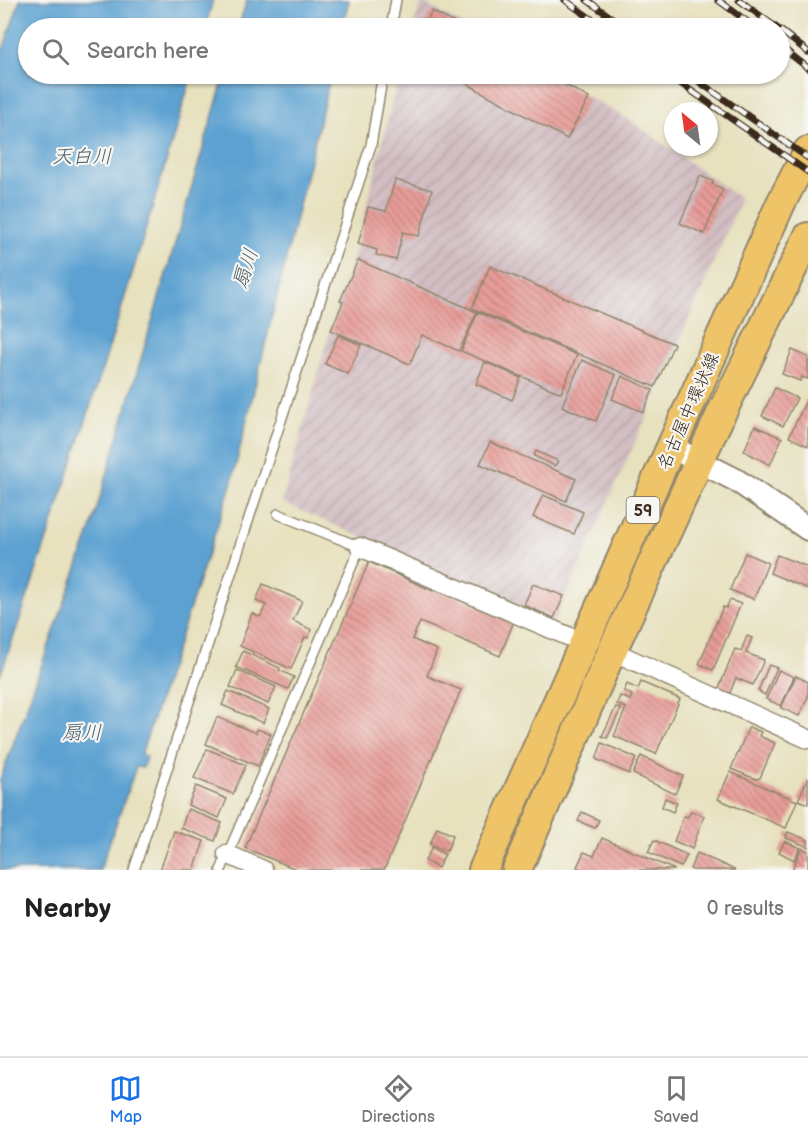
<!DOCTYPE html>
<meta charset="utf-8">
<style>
body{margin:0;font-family:"Balsamiq Sans","Klee One",sans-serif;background:#f6f6f6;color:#222}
.compass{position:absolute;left:664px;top:102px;width:54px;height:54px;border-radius:50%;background:#fff;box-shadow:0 2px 4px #0004;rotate:331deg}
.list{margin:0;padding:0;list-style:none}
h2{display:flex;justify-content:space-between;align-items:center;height:78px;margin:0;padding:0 24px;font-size:26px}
h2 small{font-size:20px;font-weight:400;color:#767676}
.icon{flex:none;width:33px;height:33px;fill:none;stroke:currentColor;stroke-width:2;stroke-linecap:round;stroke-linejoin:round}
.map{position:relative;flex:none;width:808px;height:870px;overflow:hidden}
.search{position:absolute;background:#fff;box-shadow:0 2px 4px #0004;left:18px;right:18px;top:18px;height:66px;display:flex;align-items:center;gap:15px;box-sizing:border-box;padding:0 21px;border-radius:33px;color:#767676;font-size:22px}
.sheet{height:186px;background:#fff}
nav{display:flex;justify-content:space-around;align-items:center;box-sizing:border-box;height:84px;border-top:2px solid #e0e0e0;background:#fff;font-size:16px;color:#767676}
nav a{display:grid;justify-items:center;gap:3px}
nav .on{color:#1a73e8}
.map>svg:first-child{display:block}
</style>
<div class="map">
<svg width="808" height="870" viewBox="0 0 808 870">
<defs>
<pattern id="industrial-furrows" width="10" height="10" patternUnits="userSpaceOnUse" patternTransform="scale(1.5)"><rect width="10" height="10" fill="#d2bec2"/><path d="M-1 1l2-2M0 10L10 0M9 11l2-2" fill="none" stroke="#b5a3a6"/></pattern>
<pattern id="building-back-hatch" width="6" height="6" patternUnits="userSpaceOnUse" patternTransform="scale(1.5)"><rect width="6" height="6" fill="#e89d99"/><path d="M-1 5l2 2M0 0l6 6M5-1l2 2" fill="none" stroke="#bd807c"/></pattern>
</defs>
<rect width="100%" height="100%" fill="#f6f6f2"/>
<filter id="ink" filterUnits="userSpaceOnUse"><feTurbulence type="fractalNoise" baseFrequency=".0167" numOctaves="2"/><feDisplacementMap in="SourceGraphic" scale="12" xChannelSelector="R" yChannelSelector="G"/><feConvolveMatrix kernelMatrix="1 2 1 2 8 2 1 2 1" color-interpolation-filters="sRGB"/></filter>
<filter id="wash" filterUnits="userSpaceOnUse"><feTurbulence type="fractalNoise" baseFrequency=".008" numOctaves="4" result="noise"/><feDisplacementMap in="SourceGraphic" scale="24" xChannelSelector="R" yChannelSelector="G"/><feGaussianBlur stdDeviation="1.35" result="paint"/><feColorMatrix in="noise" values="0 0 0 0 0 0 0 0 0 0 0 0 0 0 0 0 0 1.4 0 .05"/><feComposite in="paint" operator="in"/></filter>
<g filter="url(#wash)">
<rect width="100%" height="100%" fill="#e7e1be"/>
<g fill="url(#industrial-furrows)">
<polygon points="422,2 468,28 412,28"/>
<polygon points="399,74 547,74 630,120 741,199 658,391 554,622 282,502 331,326 354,257"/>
</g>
<g fill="#5ca1d1" stroke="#4c6678" stroke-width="1.5">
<path d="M20,0H213L205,28H28V74H192C133,276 70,477 0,676V58Z"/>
<polygon points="247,0 349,0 342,28 238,28"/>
<polygon points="225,74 331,74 231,485 141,755 146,757 143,768 136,767 100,870 0,870 0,780 90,532"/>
</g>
<g id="blocks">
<g fill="url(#building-back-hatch)">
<polygon points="432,11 464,28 422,28"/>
<polygon points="449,74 546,74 589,98 567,139"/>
<polygon points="700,176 713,181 712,184 723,189 704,234 680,223"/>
<polygon points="395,180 432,190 419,236 403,232 396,260 376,255 377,250 358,244 368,207 386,211"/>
<polygon points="358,260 477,312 459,351 422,335 410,364 331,330 343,302 340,301"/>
<polygon points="490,266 674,344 655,387 472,308"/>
<polygon points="478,312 577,355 561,393 461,351"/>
<polygon points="338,335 361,345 348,374 325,364"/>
<polygon points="792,350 808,357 808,379 802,377 800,381 782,374"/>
<polygon points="582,360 616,375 596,421 562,406"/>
<polygon points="485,362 521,378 512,400 476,384"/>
<polygon points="622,376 653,390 643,412 612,399"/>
<polygon points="775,388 797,398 783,426 762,416"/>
<polygon points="808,396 808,446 789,437"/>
<polygon points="755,426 782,438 770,465 744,451"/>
<polygon points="490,442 576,479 566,501 480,464"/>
<polygon points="536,451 558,461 555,466 534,456"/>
<polygon points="543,495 583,512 574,534 533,517"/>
<polygon points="745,553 768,563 754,599 730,590"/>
<polygon points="777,555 808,567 808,589 770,573"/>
<polygon points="369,562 433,591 435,587 514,621 500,656 420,622 412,639 437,650 427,676 461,690 384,870 298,870 245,848"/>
<polygon points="263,584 302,601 293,621 312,630 308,638 305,637 291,669 240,646 252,613 260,617 266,605 256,601"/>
<polygon points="533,584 564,596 554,618 524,605"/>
<polygon points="730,600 741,604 713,670 699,664 723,607 726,608"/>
<polygon points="747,636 752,638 746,653 764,660 753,685 736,678 729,695 718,690 735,649 741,651"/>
<polygon points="243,651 280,668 279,670 294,677 288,689 236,667"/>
<polygon points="769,665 777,668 765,695 758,691"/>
<polygon points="237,670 276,687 268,704 230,687"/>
<polygon points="779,670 794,677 781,706 766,699"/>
<polygon points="796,676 808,682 808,697 799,716 781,708"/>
<polygon points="641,682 680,699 656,754 614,736 626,708 617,704 620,696 630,700 632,695 624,691 627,684 638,689"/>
<polygon points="228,691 269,709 263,723 222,705"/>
<polygon points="616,707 621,709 607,738 602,736"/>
<polygon points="217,717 256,733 257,729 271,734 258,766 206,744"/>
<polygon points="749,727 761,732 759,736 775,743 760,778 756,779 731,769"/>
<polygon points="602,743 636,758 629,774 596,759"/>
<polygon points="207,749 246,765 233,794 194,778"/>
<polygon points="641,756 683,776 675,794 633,774"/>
<polygon points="730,772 797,801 786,828 718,799"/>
<polygon points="808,778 808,804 798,800"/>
<polygon points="196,786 227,799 219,818 188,805"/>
<polygon points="665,798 677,803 673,812 662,807"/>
<polygon points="188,809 222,823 215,841 181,828"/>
<polygon points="691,811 704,816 692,849 674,841 684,816 688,817"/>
<polygon points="582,812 599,820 595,828 578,821"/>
<polygon points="437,828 453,835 447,851 430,844"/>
<polygon points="174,831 204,841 194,870 160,870"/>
<polygon points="788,832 808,840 808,847 786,838"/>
<polygon points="602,838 675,870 583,870 577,867 584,852 594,856"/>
<polygon points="654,840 687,855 681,867 648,852"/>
<polygon points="785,841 800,848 794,860 779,852"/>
<polygon points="432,847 445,854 438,868 425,861"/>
<polygon points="801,848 808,851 808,870 792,870"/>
<polygon points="697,853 735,870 693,870 690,869"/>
</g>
</g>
</g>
<g filter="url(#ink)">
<use href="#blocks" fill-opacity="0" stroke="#91866e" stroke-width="1.5"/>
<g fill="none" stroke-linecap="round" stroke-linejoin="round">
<g stroke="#91866e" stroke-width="12">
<g id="service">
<polyline points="391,28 396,0"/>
<polyline points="134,870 371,145 383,74"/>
<polyline points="221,870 360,547 278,514"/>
</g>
</g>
<g stroke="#91866e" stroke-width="21">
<g id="minor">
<polyline points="360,547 584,643"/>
<polyline points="612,651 808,739"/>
<polyline points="227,854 263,870"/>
</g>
</g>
<g stroke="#91866e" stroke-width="26">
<polyline id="tertiary" points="671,447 736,480 808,529"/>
</g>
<g stroke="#91866e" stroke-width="32">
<g id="primary">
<polyline points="483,870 671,447 781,203 808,151"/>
<polyline points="517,870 612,651 720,416 808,237"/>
</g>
</g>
<use href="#service" stroke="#fff" stroke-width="9"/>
<use href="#minor" stroke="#fff" stroke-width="18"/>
<use href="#tertiary" stroke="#fff" stroke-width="22"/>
<use href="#primary" stroke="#efc469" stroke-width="28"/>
<g stroke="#3b2a1e" stroke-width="7">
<g id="rail">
<polyline points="565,0 604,28"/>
<polyline points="587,0 626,28"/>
<polyline points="718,0 756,28"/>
<polyline points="739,0 777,28"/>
<polyline points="780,30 808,52"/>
<polyline points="780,46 808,68"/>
<polyline points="667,74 808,172"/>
<polyline points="688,74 808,158"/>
</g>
</g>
<use href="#rail" stroke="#f6f6f2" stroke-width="4.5" stroke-dasharray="14" stroke-linecap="butt"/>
</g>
</g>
<g text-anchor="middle" stroke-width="4.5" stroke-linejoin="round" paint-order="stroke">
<rect fill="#f6f6f2" stroke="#73675e" stroke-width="1.5" x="626.5" y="497" width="33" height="26" rx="4.5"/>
<g font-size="16" font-weight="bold" fill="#3b2a1e">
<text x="643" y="516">59</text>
</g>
<g font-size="18" fill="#3b2a1e" stroke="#f6f6f2">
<text transform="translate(688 411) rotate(-66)" y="6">名古屋中環状線</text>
</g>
<g font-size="20" font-style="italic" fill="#485a66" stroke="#f6f6f2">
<text x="82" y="163">天白川</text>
<text transform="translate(245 268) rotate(-71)" y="7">扇川</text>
<text x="82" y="739">扇川</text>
</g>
</g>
</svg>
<svg class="compass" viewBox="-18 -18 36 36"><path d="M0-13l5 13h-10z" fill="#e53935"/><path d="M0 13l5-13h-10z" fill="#767676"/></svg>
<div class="search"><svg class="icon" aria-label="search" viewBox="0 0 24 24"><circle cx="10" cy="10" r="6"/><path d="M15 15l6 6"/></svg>Search here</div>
</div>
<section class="sheet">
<h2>Nearby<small>0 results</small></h2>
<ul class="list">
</ul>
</section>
<nav>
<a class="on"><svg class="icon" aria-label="map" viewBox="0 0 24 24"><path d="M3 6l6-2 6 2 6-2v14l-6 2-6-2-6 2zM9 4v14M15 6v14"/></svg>Map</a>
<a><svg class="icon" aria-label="directions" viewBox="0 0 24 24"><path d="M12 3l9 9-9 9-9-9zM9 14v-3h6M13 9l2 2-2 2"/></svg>Directions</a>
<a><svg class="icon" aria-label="saved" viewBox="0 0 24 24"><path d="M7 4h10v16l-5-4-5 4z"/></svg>Saved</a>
</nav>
